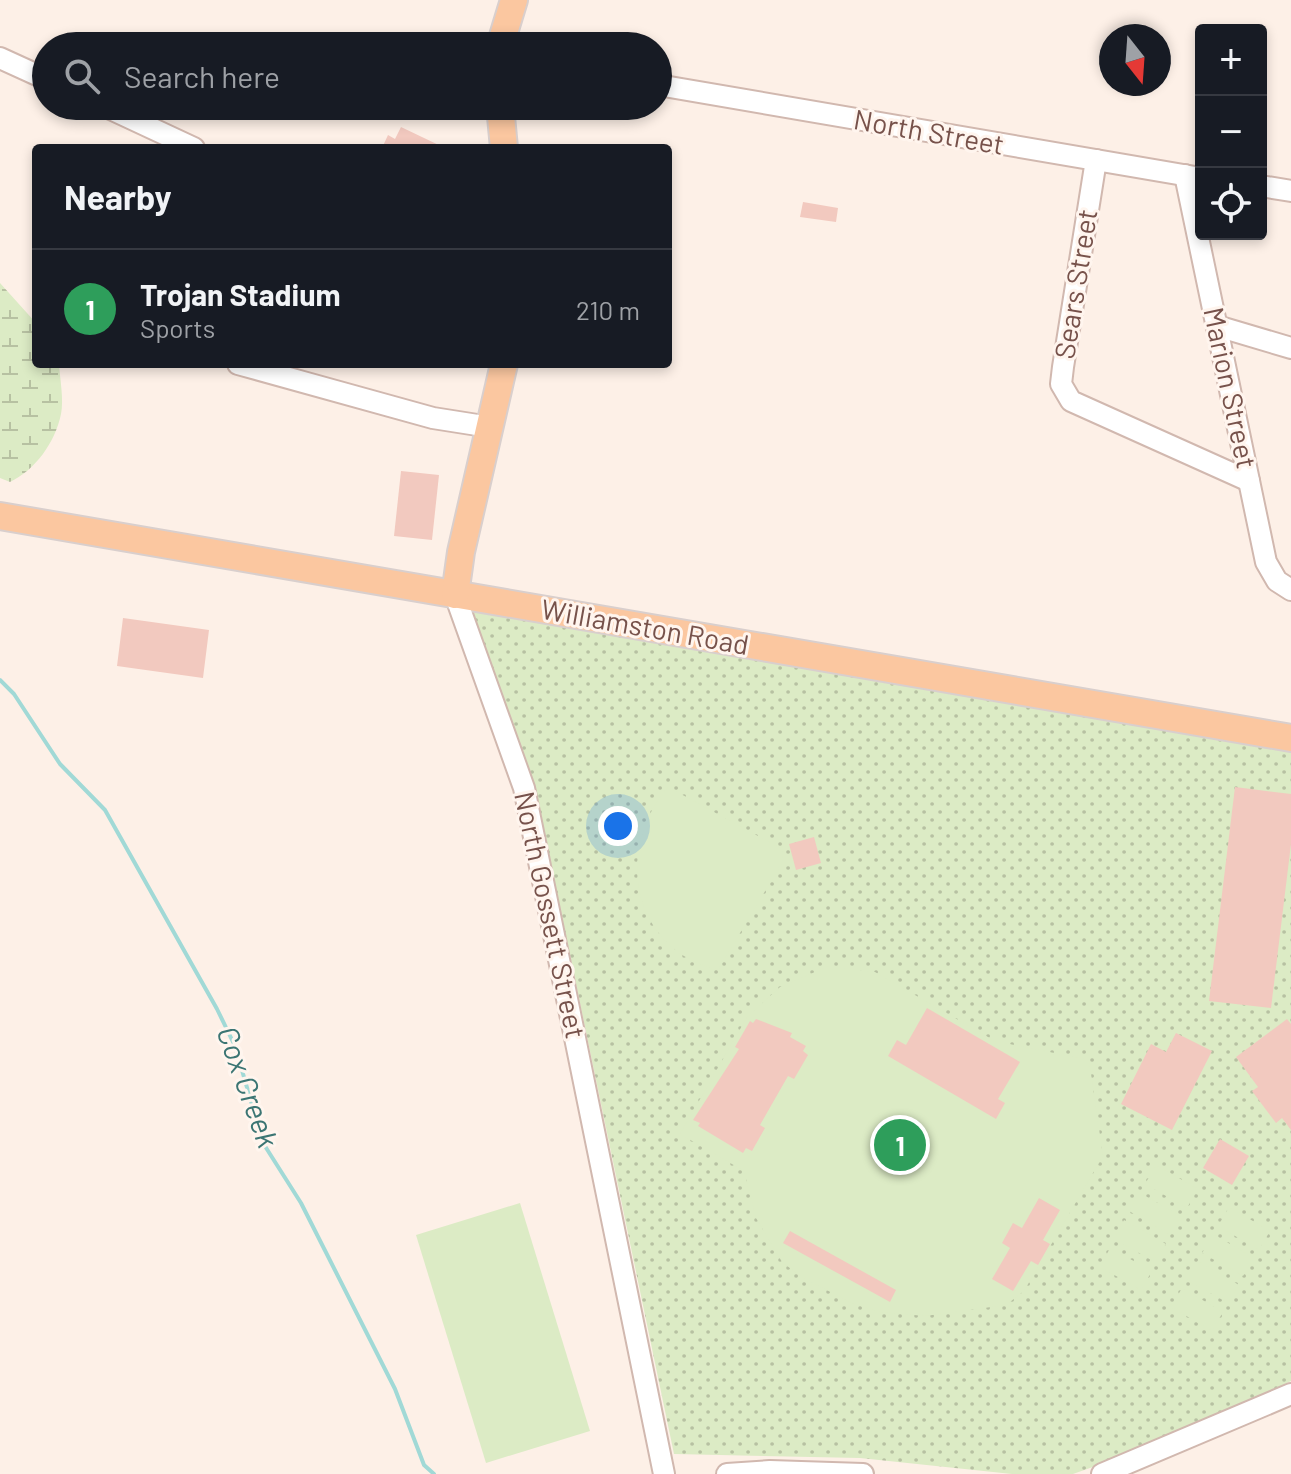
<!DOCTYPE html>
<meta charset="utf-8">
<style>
body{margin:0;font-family:Barlow,sans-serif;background:#20242c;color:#f1f3f6}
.controls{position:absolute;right:24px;top:24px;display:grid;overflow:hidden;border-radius:8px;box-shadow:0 4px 12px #0003}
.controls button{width:72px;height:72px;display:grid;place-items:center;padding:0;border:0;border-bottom:2px solid #363941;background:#171b24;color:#f1f3f6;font:40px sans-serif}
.compass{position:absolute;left:1099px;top:24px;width:72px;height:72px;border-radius:50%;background:#171b24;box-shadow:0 4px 12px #0003;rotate:163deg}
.you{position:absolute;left:618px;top:826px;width:28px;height:28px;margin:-20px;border:6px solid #fff;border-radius:50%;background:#1a73e8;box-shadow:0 0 0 12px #1a73e833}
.badge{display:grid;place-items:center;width:52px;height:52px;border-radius:50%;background:#e74f4c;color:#fff;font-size:26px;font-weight:700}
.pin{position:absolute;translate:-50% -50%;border:4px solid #fff;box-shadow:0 2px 8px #0006}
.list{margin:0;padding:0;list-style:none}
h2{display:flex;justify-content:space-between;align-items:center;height:104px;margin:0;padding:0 32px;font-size:34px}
h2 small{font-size:26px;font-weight:400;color:#9ea1a6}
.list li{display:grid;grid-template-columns:52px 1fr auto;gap:24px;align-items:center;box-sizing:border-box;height:120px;padding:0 32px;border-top:2px solid #363941}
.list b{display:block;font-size:30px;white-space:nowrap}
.list p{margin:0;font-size:26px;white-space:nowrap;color:#9ea1a6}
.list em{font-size:26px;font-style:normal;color:#9ea1a6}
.icon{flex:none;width:44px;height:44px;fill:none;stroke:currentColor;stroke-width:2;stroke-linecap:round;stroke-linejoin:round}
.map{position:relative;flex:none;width:1291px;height:1474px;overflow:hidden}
.search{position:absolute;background:#171b24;box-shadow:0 4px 12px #0003;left:32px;top:32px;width:640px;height:88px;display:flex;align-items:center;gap:20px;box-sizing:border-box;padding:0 28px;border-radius:44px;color:#9ea1a6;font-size:30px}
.panel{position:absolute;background:#171b24;box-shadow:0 4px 12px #0003;left:32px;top:144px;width:640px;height:224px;border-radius:8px}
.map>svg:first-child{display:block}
</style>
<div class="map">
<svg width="1291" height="1474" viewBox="0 0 1291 1474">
<defs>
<pattern id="grass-dots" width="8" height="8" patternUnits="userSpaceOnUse" patternTransform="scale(2)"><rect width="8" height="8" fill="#dcebc5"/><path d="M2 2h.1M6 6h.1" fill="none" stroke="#b7c1a2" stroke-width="1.8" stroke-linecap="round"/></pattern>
<pattern id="wetland-marsh" width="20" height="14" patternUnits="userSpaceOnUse" patternTransform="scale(2)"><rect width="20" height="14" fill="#dcebc5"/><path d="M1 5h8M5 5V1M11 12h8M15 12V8" fill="none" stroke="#b7c1a2"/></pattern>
</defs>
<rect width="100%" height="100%" fill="#fdf0e7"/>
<polygon fill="url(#grass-dots)" points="455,595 1291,738 1291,1381 1169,1440 1073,1474 1012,1474 860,1458 674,1454 537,797"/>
<path fill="url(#wetland-marsh)" d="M0,283L36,323V364H59C60,379 64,400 61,414C55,443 35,470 10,482L0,478Z"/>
<g fill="#dcebc5">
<path d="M668,787L782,849L783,861L718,970C631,949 614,850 668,787Z"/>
<polygon points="829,966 875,972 995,1041 1089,1060 1103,1156 1024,1291 1006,1305 925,1316 880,1312 854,1304 803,1278 782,1262 756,1218 744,1171 680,1134 747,1017 780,987"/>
<polygon points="1156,1165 1198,1189 1187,1208 1145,1184"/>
<polygon points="1140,1193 1181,1216 1170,1235 1129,1211"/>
<polygon points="520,1203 590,1431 486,1463 416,1235"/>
<polygon points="1229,1207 1270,1231 1259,1250 1218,1226"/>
<polygon points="1124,1220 1166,1244 1155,1262 1114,1239"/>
<polygon points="1213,1234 1254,1258 1243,1276 1202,1253"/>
<polygon points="1110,1248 1152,1271 1141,1290 1100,1267"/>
<polygon points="1198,1261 1239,1285 1228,1303 1187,1280"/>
<polygon points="1182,1288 1223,1312 1212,1331 1171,1307"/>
</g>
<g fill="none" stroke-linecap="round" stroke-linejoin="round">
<polyline stroke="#a1d9d6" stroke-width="4" points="0,680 14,694 60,764 105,810 217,1009 235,1046 263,1143 301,1203 395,1389 424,1465 434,1474"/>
</g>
<g fill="#f2c9bf">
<polygon points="401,127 445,148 382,148 388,135 395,139"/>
<polygon points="803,202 838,208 836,222 800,217"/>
<polygon points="401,471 439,475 432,540 394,536"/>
<polygon points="123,618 209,630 203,678 117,666"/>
<polygon points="1235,787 1291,794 1291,844 1271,1008 1209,1001"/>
<polygon points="814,837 821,863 796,870 789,844"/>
<polygon points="927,1008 1020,1062 998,1099 1005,1103 996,1119 888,1056 897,1040 906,1045"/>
<polygon points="756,1019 792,1033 790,1037 806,1046 803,1051 808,1055 794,1079 788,1076 760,1125 765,1128 752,1151 746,1148 743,1153 698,1126 700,1123 693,1120 739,1049 735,1047 750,1021 753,1023"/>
<polygon points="1287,1019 1291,1024 1291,1130 1282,1118 1276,1123 1252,1091 1258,1087 1236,1057"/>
<polygon points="1176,1033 1212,1051 1172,1130 1121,1104 1151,1044 1166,1052"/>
<polygon points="1220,1139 1249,1156 1232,1185 1203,1168"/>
<polygon points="1039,1198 1060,1210 1043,1240 1050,1244 1038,1265 1031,1261 1013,1291 992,1279 1010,1248 1002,1243 1013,1223 1022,1228"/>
<polygon points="790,1231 896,1290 890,1302 783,1243"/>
</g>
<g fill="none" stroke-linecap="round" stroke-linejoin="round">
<g stroke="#d1b8af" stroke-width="24">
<g id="minor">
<polyline points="0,58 46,79"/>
<polyline points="658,85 1201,178"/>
<polyline points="104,106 194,148"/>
<polyline points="1096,160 1063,367 1061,384 1071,401 1249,481"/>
<polyline points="1185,175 1266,562 1277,581 1291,590"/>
<polyline points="1261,186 1291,191"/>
<polyline points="1217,326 1291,348"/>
<polyline points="238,364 433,418 490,427"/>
<polyline points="455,595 524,788 664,1474"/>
<polyline points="727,1474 770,1471 863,1474"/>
<polyline points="1102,1474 1291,1394"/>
</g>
</g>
<g stroke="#d9cfcd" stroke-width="30">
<g id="major">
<polyline points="500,46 514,0"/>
<polyline points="500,106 504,148"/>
<polyline points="0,516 1291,738"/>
<polyline points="455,595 461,552 504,364"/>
</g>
</g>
<use href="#minor" stroke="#fff" stroke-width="20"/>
<use href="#major" stroke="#fbc7a0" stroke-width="26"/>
</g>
<g text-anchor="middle" stroke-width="6" stroke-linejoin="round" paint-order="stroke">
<g font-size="28" fill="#77524b" stroke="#fff5ee">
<text transform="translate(929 132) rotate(10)" y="10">North Street</text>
<text transform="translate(1076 284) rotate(-81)" y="10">Sears Street</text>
<text transform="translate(1230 388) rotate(78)" y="10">Marion Street</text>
<text transform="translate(645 627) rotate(10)" y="10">Williamston Road</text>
<text transform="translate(550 915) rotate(78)" y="10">North Gossett Street</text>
</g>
<g font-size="30" font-style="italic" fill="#3b7573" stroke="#fff5ee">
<text transform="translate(247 1087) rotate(70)" y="10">Cox Creek</text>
</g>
</g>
</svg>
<div class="controls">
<button>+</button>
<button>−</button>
<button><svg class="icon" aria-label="locate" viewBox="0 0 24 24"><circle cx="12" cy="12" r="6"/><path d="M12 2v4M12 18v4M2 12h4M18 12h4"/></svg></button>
</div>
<svg class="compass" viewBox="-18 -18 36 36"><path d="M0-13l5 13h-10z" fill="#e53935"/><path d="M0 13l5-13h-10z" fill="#9ea1a6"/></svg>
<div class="you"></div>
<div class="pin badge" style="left:900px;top:1145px;background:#2e9e5b">1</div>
<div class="search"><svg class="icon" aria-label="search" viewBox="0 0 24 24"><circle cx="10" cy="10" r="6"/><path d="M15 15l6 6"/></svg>Search here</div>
<section class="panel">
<h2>Nearby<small></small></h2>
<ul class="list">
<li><span class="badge" style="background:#2e9e5b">1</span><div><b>Trojan Stadium</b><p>Sports</p></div><em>210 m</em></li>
</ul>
</section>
</div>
